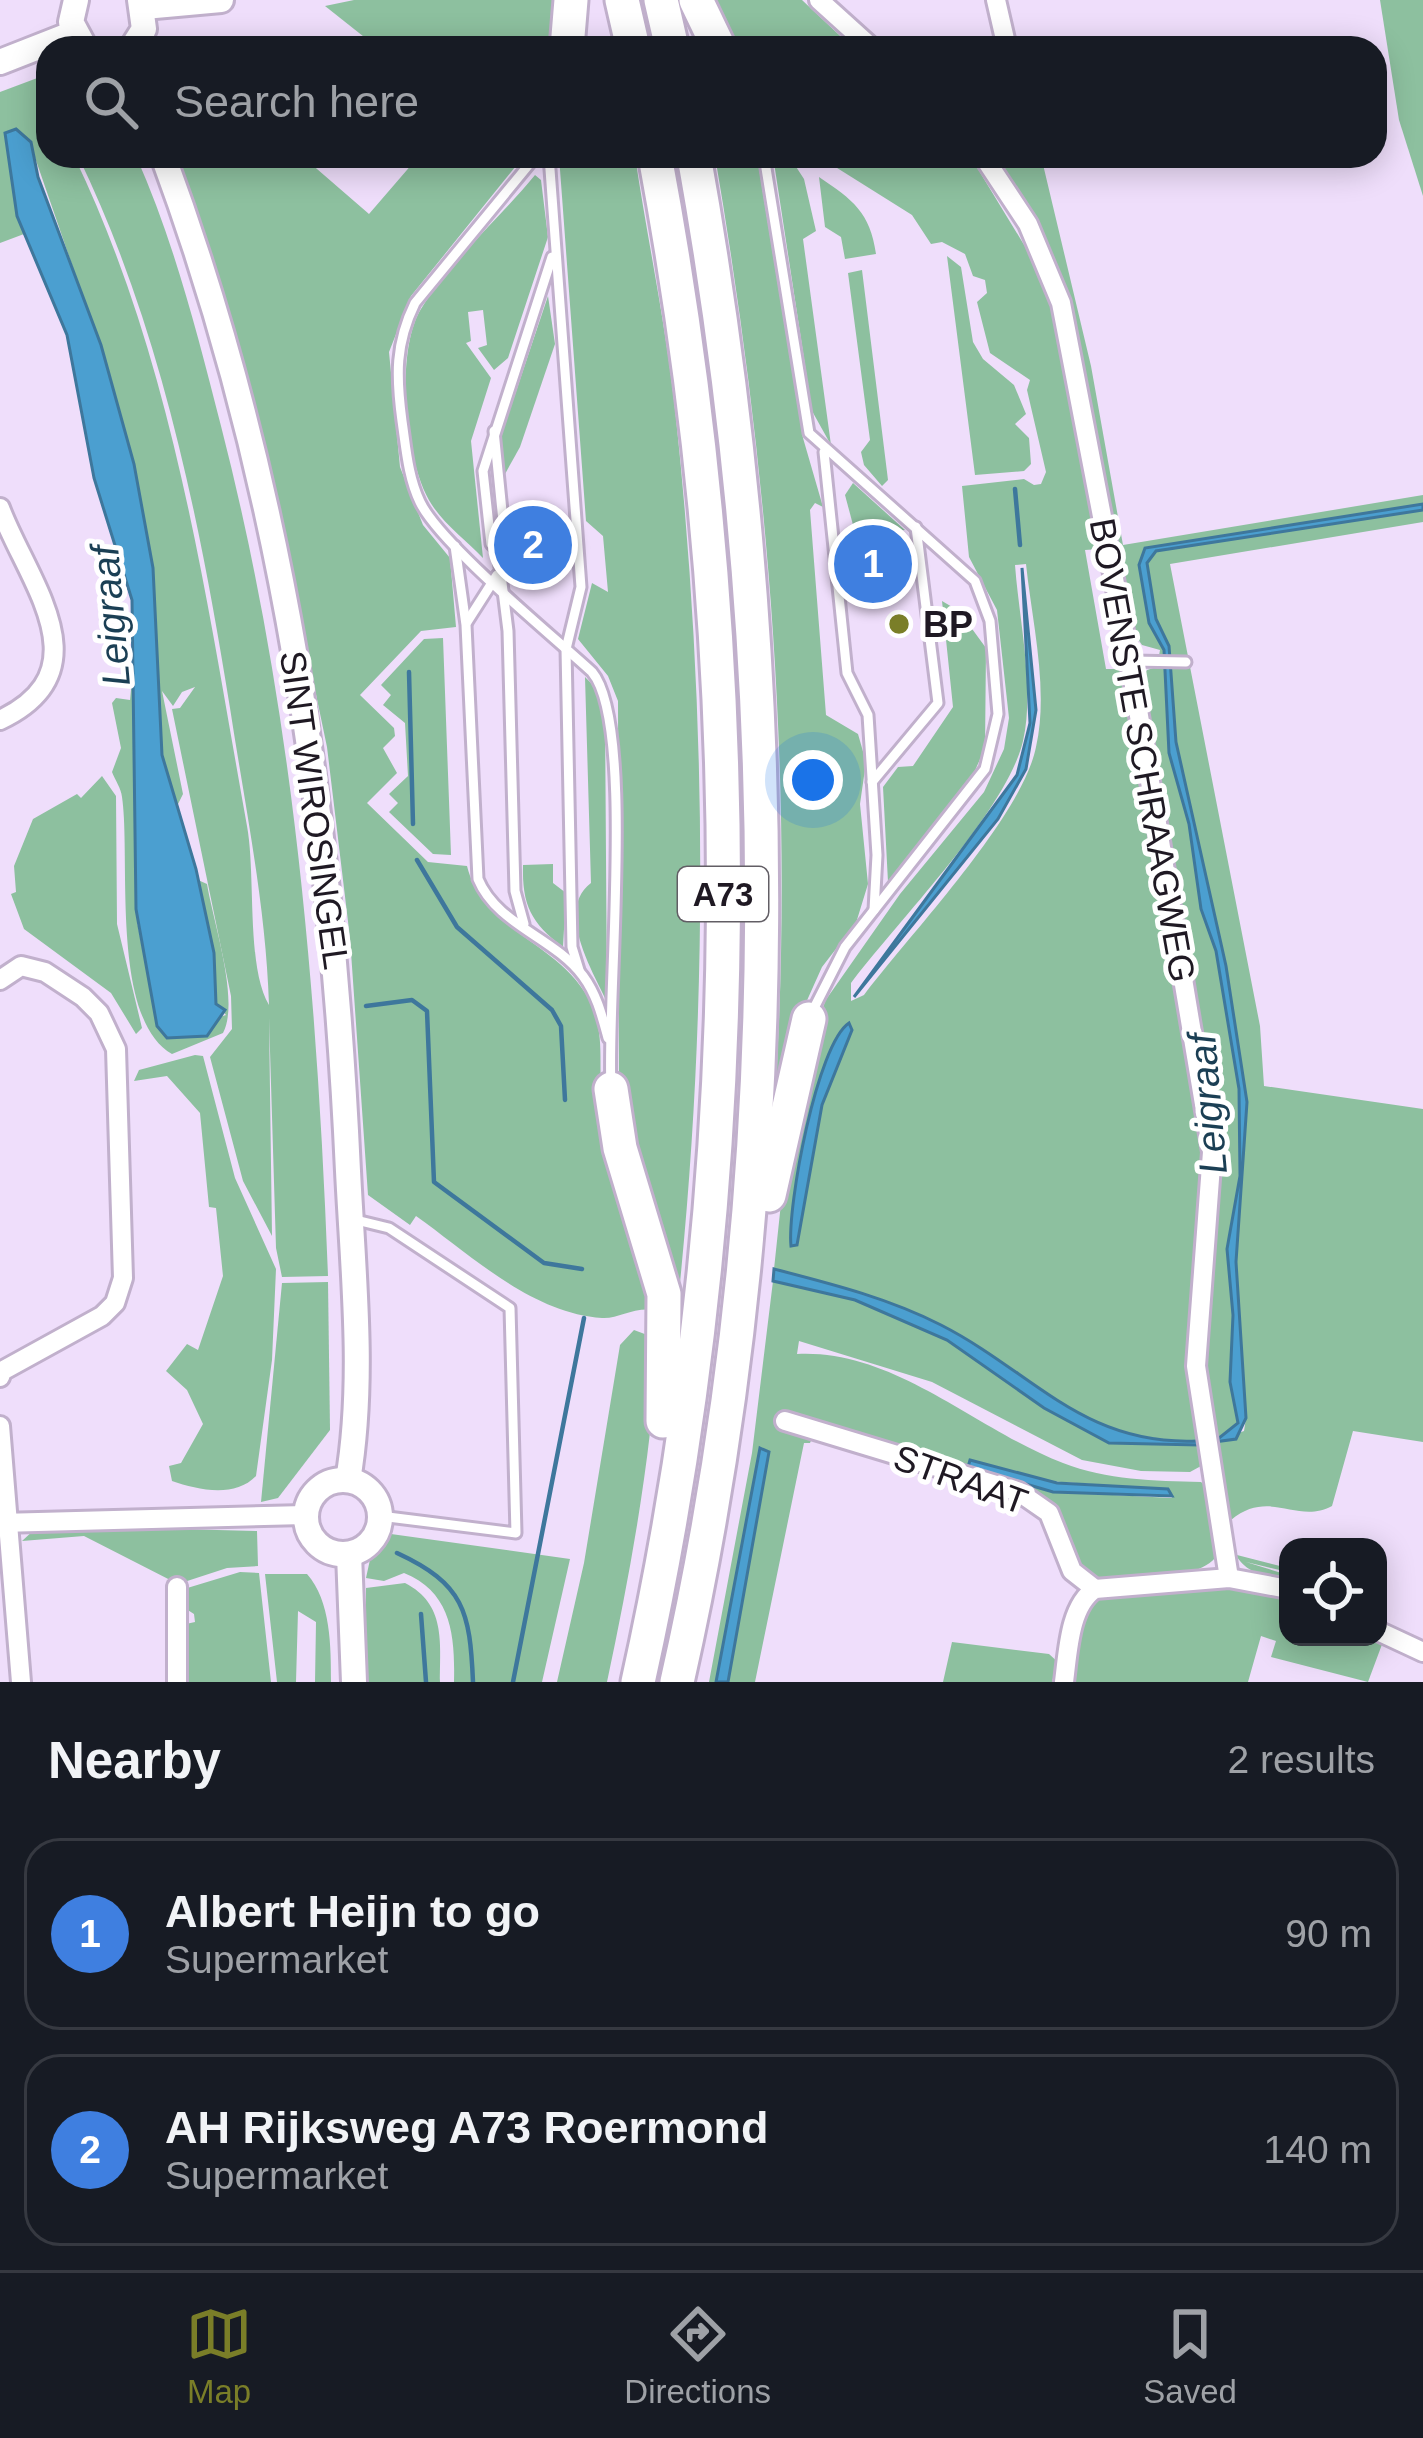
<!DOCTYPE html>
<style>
body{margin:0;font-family:Helvetica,sans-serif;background:#242831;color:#f1f3f6}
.controls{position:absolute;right:36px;bottom:36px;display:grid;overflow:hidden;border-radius:24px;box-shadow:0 6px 30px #0003}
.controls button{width:108px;height:108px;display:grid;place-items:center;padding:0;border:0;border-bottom:3px solid #363941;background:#171b24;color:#f1f3f6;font:60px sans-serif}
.you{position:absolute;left:813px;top:780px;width:42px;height:42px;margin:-30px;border:9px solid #fff;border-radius:50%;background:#1a73e8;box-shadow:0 0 0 18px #1a73e833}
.badge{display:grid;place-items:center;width:78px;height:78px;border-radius:50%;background:#7a7e28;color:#fff;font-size:39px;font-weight:700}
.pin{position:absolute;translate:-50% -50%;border:6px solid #fff;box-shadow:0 3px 12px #0006}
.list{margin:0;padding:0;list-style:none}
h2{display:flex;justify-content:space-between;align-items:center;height:156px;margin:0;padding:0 48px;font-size:51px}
h2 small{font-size:39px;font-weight:400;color:#9ea1a6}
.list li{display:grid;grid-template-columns:78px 1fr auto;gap:36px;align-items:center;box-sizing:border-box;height:192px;margin:0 24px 24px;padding:0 24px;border:3px solid #363941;border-radius:36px}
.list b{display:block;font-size:45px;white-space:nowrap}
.list p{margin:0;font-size:39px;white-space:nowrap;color:#9ea1a6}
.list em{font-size:39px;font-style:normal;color:#9ea1a6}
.icon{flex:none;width:66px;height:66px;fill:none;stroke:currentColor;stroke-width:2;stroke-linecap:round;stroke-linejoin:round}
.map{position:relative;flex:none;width:1423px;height:1682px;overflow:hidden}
.search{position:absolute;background:#171b24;box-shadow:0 6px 30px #0003;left:36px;right:36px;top:36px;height:132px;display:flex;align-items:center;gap:30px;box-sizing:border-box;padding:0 42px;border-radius:36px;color:#9ea1a6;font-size:45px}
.sheet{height:588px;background:#171b24}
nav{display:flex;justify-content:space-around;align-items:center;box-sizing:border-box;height:168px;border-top:3px solid #363941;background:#171b24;font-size:33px;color:#9ea1a6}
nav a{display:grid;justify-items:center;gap:6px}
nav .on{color:#7a7e28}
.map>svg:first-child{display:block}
</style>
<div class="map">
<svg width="1423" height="1682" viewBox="0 0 1423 1682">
<rect width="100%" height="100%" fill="#efdefb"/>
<g fill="#8dc09f" fill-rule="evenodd">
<polygon points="354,0 562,0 558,48 378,48 325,6"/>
<polygon points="705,0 802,0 853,48 728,48"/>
<polygon points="1380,0 1423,0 1423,196 1399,120"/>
<path d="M48,74V156H74C175,366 206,599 247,826C256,875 246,967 269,1005C266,906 245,806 230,708C200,521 161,327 78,156H136C174,241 198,336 221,426C293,706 317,987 328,1276L282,1277L276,1248L269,1018L272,1236L243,1181L210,1057L232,1029L231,996L172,709L180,708L195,687L182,692L173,706L162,691L183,794L176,808L162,755L151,555L134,464L111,378L30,143L17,133L8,136L6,145L24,234L0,243V92Z"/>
<path d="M177,156H302L369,214L419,156H524L411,296L389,352L400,467L423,525L450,558L456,627L421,631L360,695L394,728L395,736L383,748L397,773L367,803L428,862L467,866C484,934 565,943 592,1006C606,1038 597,1072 603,1106C613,1174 638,1243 655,1310C632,1307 619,1319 602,1318C531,1313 471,1255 416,1216L410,1225L368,1195L350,938L327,747L266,455Z"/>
<path d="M559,156H635C648,243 667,330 676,418C707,712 709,1008 678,1302L619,1081L618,701L608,676L578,639L592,583L608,592L603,536L586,521Z"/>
<path d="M715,156H757L803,438L823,507L815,503L810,510L826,715L858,734L866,762L860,804L868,884L856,923L822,967L800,1016L774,1114C796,792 769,473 715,156Z"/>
<polygon points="773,156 789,156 804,179 816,231 803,239 831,445 812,411"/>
<path d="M818,156H970L1043,276L1063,340L1101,549L1085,550L1106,669H1123L1204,1146L1190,1318L1197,1441C1068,1439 1043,1378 941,1325C888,1298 832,1284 774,1269L787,1147L825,1001L900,894L984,792L1004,749L1009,718L997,610L969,557L962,486L1024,479L1034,485L1041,484L1046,472L1027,390L1030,380L990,353L977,302L987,293L985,280L973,276L965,254L942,242L931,244L912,215ZM1026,564C1032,622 1049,689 1036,747C1022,817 910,934 864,995L851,1001V983C898,921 1007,810 1023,741C1035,688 1019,620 1015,565Z"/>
<polygon points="991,156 1041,156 1091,366 1123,545 1423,495 1423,504 1146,548 1140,569 1149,623 1163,646 1169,753 1189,824 1201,909 1216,951 1239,1089 1240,1176 1227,1249 1233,1315 1230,1382 1238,1423 1229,1435 1213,1438 1204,1330 1219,1156 1140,682 1147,670 1157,667 1160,650 1142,645 1129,626 1077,336 1067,301"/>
<path d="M535,175L541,180L548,237L508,358L494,370L478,348L487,345L483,310L468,312L471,341L466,343L491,378L471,441L483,558C467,541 445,525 432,505C404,463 395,351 421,309C451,260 499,219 535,175Z"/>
<path d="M819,177C853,200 870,212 876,254L845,259L841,237L825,227Z"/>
<polygon points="947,256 961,267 973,342 983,359 1014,385 1026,414 1015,424 1029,438 1031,464 1024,471 975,475"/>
<polygon points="862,270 888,480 882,486 864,465 861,452 870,440 848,273"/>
<polygon points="548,296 555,344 520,447 505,474 501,436"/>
<polygon points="853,483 905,530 856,536 845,495"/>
<path d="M1423,510V522L1170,564L1260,1026L1264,1086L1423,1109V1442L1353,1431L1332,1506C1297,1525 1270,1488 1231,1520L1237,1555L1288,1568V1572L1246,1562L1288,1575V1582C1263,1576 1244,1573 1233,1550L1214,1442L1244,1431L1246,1418L1236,1262L1247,1102L1226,966L1176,742L1169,646L1156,619L1147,563L1156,551Z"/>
<polygon points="942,601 959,611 986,648 985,748 973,775 888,882 883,787 898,767 913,766 953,707"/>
<polygon points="443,638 451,855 433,854 389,812 398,803 389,794 408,776 405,723 383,705 391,695 381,685 424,639"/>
<path d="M133,669L137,921L157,1026L167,1037L207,1036L216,1018L226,1015L216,1004L214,953L198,880L207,884C213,921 240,1001 223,1033L172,1054C110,1019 131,858 122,797C121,788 115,780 112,772L121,748L112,703L116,698L130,700Z"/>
<path d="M585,677L597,689L605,713L607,1002C593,972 555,910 591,883Z"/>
<polygon points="102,776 116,796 117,924 142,1028 136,1034 111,993 24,929 11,894 16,892 14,866 33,819 77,794 81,798"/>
<path d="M553,864V883L566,893L563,947C531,923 522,905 523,865Z"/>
<path d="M195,1055L203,1056L235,1178L276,1269L272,1360L256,1476C235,1498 198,1490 172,1481L169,1466L181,1463L203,1424L187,1390L166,1371L187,1344L198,1350L223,1276L216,1208L209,1207L200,1113L167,1076L134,1081L139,1070Z"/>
<path d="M773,1281L855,1300L947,1340L1044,1409L1108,1442L1198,1445L1201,1466L1190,1472L1141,1471L1082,1460L932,1382L799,1341L797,1354C895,1349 976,1430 1063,1463C1107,1480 1154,1481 1201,1482L1208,1488L1215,1558C1197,1581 1101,1589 1082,1569C1065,1551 1065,1522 1048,1502L813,1436L810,1443H804L755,1682H728L769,1452L760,1448L716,1682H709L752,1453ZM971,1460L1046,1481L1168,1489L1172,1498L1053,1492Z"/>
<polygon points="328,1282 330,1430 278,1498 261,1502 282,1283"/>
<path d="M634,1330L658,1339C652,1454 631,1569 607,1682H557L584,1563L620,1345Z"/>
<polygon points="139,1528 257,1531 258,1566 227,1568 178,1584 84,1536 22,1541 35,1529"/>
<path d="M391,1534L570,1559L542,1682H454C455,1637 452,1592 404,1573L384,1581L366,1578L371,1555Z"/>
<polygon points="240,1572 259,1573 271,1682 183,1682 186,1624 195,1622 194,1614 183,1607 184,1589"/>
<path d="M265,1574H307C331,1601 331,1647 331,1682H315L316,1622L298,1611L296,1682H277Z"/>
<path d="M405,1583C446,1604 440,1642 440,1682H366V1588Z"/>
<polygon points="1230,1587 1288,1596 1288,1637 1384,1639 1368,1682 1271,1657 1276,1641 1261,1636 1248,1682 1070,1682 1081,1624 1097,1598"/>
<polygon points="952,1642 1049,1654 1060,1664 1057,1682 1056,1667 1052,1682 943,1682"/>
</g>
<g fill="#4b9fd0" stroke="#3e779c" stroke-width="3">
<polygon points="16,129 31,142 38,177 101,345 134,464 153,568 162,755 196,869 214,953 216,1004 225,1010 207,1036 167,1038 157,1026 136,909 132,600 94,478 67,335 17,216 5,133"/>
<polygon points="1423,504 1423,510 1156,551 1147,563 1156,619 1169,646 1176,742 1226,966 1247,1102 1236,1262 1246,1418 1236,1439 1214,1442 1238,1423 1230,1382 1233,1315 1227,1249 1240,1176 1239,1089 1216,951 1201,909 1189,824 1169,753 1164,650 1149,623 1139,565 1145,548"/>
<polygon points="1022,568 1036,710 1026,769 998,819 854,997 1017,775 1030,723"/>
<path d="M849,1023L852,1030L822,1105L797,1245L791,1246C787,1207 817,1044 849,1023Z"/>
<path d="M774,1269C832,1284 888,1298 941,1325C1033,1372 1083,1446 1197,1441L1198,1445L1109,1443L1044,1408L947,1340L855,1300L773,1281Z"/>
<polygon points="760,1448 769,1452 728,1682 716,1682"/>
<polygon points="970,1460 1057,1483 1168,1489 1172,1496 1053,1492 968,1467"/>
</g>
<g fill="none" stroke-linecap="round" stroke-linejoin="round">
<g stroke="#3e779c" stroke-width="4.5">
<polyline points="1015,489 1020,545"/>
<polyline points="409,672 413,824"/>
<polyline points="417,860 457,927 552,1010 561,1026 565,1100"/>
<polyline points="366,1006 412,1000 427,1011 434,1182 544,1263 582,1269"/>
<path d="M397,1553C464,1584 470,1611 473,1682"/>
<polyline points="421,1614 426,1682"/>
<polyline points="513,1682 584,1318"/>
</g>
<g stroke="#c1b0cc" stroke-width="15">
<g id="lane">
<path d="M536,156L415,303C395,344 396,376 402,421C406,448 408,477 420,502C440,544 553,636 592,672C636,724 606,1004 611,1085"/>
<polyline points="549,156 581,587 566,649 572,947 579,970"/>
<polyline points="764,156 809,433 975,581 990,621 998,714 985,769 845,947 811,1014"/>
<polyline points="801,156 804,158"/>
<polyline points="494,431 505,541 498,551 508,631 515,891 524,924"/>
<polyline points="824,452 847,673 868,715 877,855 874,910"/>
<path d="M455,546L466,625L478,879C497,925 554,937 583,976C597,995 602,1016 608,1038"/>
<polyline points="498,551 491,544 483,471 552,257"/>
<polyline points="467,622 497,575"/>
<polyline points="1132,661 1186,662"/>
<polyline points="872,782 938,703 916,527"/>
<polyline points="356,1220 389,1228 510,1308 516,1533 380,1516"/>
</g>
</g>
<g stroke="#c1b0cc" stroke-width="24">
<g id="street">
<polyline points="819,0 872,48"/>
<polyline points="996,0 1007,48"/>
<polyline points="983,156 1028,224 1061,303 1130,662 1212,1152 1196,1366 1229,1578"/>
<path d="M0,508C27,581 106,670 0,720"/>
<polyline points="0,980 21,966 45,972 83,997 99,1013 116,1049 123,1278 115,1303 102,1316 2,1371 0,1377"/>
<polyline points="785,1421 1019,1492 1049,1513 1072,1571 1095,1589"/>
<polyline points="0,1426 21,1682"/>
<polyline points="0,1523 305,1515"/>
<polyline points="1378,1631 1423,1652"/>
<polyline points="177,1682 177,1587"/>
<path d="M1064,1682C1068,1653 1069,1606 1095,1589L1229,1578L1288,1589"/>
</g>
</g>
<g stroke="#c1b0cc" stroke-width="30">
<g id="secondary">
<polyline points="76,0 71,22 85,48"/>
<polyline points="144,7 221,0"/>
<polyline points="132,48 144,29 140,0"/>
<polyline points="0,62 74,33"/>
<path d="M163,156C284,482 332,826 348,1171C353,1273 365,1380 348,1480"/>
<circle cx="343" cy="1517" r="37"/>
<polyline points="349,1554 354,1682"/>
</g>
</g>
<g stroke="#c1b0cc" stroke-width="39">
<g id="highway">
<polyline points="622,0 633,48"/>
<polyline points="661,0 672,48"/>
<polyline points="696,0 719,48"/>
<polyline points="567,48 571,0"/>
<polyline points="611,1089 620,1148 664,1294 663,1421"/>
<polyline points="769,1195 809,1019"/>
<path d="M638,1682C749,1184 749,657 655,156"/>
<path d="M677,1682C790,1183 784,658 694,156"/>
</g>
</g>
<use href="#lane" stroke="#fff" stroke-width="9"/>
<use href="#street" stroke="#fff" stroke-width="18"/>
<use href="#secondary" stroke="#fff" stroke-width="24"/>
<use href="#highway" stroke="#fff" stroke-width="33"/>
</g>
<circle fill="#7a7e28" stroke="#fff" stroke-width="4.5" cx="899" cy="624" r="12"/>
<g text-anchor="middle" stroke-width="10" stroke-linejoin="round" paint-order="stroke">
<rect fill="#fff" stroke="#625e65" stroke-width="3" x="678" y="867" width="90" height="54" rx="9"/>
<g font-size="33" font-weight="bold" fill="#1f1923">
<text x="723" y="906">A73</text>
</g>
<g font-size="36" font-weight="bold" fill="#1f1923" stroke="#fff" text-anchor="start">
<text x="923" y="637">BP</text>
</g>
<g font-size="36" fill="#1f1923" stroke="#fff">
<text transform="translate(1143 750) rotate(80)" y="13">BOVENSTE SCHRAAGWEG</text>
<text transform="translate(315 810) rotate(82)" y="13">SINT WIROSINGEL</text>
<text transform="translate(961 1479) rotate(20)" y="13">STRAAT</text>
</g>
<g font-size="39" font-style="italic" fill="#1b3f54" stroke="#fff">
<text transform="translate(110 616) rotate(-95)" y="14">Leigraaf</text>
<text transform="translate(1207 1104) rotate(-95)" y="14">Leigraaf</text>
</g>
</g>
</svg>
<div class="controls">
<button><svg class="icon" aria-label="locate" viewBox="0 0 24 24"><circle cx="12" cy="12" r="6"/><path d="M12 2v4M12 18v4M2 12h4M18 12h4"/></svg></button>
</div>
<div class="you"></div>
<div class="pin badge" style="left:873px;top:564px;background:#3f7fe0">1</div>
<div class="pin badge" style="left:533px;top:545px;background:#3f7fe0">2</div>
<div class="search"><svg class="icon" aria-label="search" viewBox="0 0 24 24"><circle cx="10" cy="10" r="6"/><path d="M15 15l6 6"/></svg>Search here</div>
</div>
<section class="sheet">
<h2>Nearby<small>2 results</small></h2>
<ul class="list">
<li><span class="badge" style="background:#3f7fe0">1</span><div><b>Albert Heijn to go</b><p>Supermarket</p></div><em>90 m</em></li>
<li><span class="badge" style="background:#3f7fe0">2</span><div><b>AH Rijksweg A73 Roermond</b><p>Supermarket</p></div><em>140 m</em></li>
</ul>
</section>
<nav>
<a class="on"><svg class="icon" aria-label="map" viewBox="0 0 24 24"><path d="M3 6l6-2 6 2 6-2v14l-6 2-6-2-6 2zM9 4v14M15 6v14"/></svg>Map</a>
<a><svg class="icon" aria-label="directions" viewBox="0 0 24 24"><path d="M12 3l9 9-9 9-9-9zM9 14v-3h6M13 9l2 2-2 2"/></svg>Directions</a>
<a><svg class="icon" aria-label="saved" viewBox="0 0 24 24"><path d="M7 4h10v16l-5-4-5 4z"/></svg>Saved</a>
</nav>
